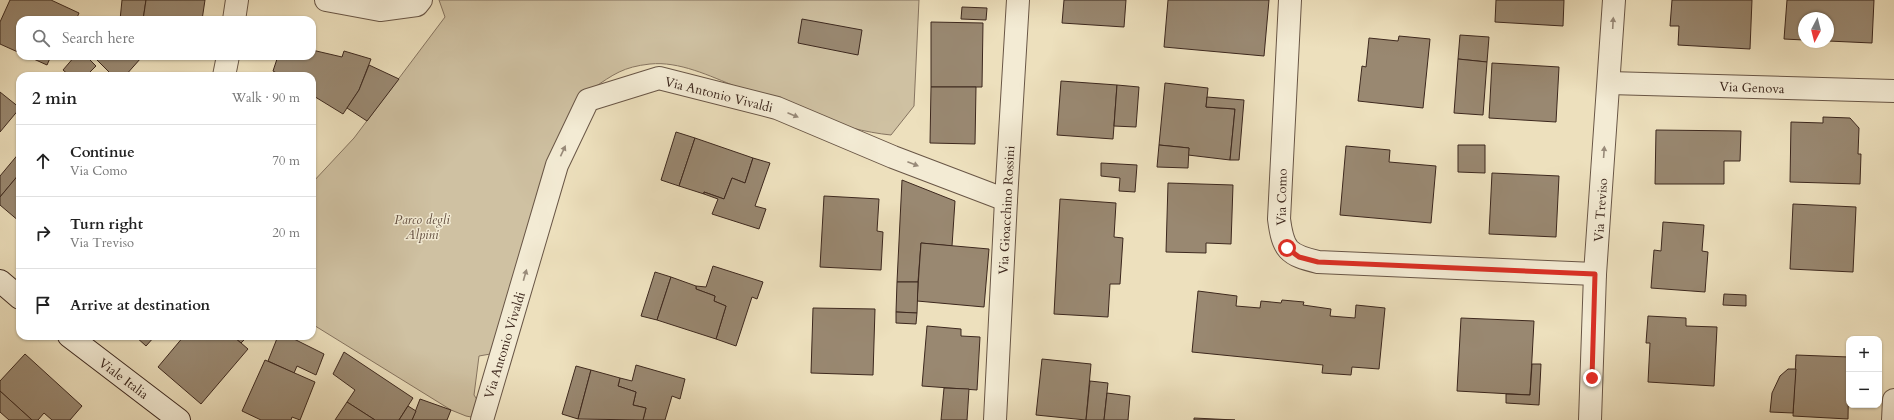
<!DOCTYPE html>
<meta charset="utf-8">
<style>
body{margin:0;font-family:Cardo,serif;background:#f2f2f2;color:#222}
.controls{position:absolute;right:12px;bottom:12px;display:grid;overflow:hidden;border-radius:8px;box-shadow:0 1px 3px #0004}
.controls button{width:36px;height:36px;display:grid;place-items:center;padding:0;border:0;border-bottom:1px solid #e0e0e0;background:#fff;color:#222;font:20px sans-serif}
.compass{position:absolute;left:1798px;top:12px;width:36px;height:36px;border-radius:50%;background:#fff;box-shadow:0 1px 3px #0004;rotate:187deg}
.stop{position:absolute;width:12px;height:12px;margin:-9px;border:3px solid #d93025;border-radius:50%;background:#fff}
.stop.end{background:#d93025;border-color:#fff;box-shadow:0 1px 4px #0008}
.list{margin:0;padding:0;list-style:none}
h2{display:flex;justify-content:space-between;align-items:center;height:52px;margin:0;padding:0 16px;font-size:17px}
h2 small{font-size:13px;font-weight:400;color:#767676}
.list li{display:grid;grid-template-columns:26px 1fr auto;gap:12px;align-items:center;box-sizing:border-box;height:72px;padding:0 16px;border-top:1px solid #e0e0e0}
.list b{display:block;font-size:15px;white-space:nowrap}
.list p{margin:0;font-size:13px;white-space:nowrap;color:#767676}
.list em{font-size:13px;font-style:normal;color:#767676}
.icon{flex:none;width:22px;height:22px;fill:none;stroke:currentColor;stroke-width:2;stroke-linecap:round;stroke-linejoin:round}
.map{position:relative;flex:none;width:1894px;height:420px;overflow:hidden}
.search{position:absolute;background:#fff;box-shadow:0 1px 3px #0004;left:16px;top:16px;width:300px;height:44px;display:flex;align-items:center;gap:10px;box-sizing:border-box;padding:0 14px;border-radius:12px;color:#767676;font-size:15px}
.panel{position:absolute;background:#fff;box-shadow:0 1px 3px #0004;left:16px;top:72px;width:300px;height:268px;border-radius:12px}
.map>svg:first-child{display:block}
</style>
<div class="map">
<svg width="1894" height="420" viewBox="0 0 1894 420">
<rect width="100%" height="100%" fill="#ede0bd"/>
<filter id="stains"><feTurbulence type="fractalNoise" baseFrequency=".005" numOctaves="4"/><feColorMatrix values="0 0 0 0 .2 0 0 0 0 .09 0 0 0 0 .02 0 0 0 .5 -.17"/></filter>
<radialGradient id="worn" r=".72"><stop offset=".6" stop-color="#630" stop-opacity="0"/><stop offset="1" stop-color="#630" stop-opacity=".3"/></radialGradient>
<path fill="#cfc1a2" stroke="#867460" d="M439,0H919L914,106L891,135C839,130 786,105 737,87C710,76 679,61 650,64C623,67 614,74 592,89L496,353L479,356L474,395L484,410L476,418L466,416L451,410L312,324V183L354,138L445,17Z"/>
<g fill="#998871" stroke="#3d281e">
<polygon points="10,0 51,0 79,13 76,20 20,20 20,53 0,44 0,22"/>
<polygon points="122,0 146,0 143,20 120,20"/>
<polygon points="146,0 205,0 202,20 143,20"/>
<polygon points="1064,0 1126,0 1124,27 1062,23"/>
<polygon points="1168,0 1269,0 1264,56 1164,47"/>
<polygon points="1496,0 1564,0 1563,26 1495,22"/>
<polygon points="1672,0 1752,0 1750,49 1678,45 1679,26 1670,26"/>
<polygon points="1787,0 1874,0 1872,43 1828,41 1828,18 1804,18 1804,40 1784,39"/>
<polygon points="962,7 987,8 986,20 961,19"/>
<polygon points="802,19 862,30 858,55 798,43"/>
<polygon points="931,22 983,23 982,87 931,87"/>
<polygon points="1460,35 1489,37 1487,62 1458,59"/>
<polygon points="1399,36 1430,39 1423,108 1358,101 1362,66 1366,67 1369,38 1398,41"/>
<polygon points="312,50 342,57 344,51 371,59 359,90 343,114 312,95 312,76 282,76 273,71 278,56 312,56"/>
<polygon points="27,56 51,56 47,65"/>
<polygon points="75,56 86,56 96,66 86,76 70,76 63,70"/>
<polygon points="93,56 129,56 141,58 125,76 113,76"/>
<polygon points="1458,59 1487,62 1483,115 1454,113"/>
<polygon points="1492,63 1559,67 1556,122 1489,118"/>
<polygon points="369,65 399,79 367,121 347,108 359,90"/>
<polygon points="1061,81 1117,85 1113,139 1057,135"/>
<polygon points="1165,83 1208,88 1206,107 1235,109 1230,160 1188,155 1189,148 1159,145"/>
<polygon points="1117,85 1139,87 1136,127 1114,126"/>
<polygon points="931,87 976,87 975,144 930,143"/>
<polygon points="0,92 20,108 0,132"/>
<polygon points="1207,97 1244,100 1239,160 1230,160 1235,109 1206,107"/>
<polygon points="1823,117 1850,118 1859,128 1858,154 1861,154 1860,184 1790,182 1791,122 1823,123"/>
<polygon points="1656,130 1741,131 1740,161 1724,161 1724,184 1655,184"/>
<polygon points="676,132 695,138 679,186 661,180"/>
<polygon points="695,138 753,158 745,183 732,178 724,199 704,192 704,194 679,186"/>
<polygon points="1159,145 1189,148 1188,168 1157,167"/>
<polygon points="1458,145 1485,145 1485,173 1458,172"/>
<polygon points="1346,146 1390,150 1389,162 1436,166 1431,223 1340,215"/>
<polygon points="20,152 20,173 0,197 0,176"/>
<polygon points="753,158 770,163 755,206 766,209 759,229 712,214 718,199 704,194 704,192 724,199 732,178 745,183"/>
<polygon points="1101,163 1137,165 1135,192 1119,191 1120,178 1101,176"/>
<polygon points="20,173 20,222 0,205 0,197"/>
<polygon points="1492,173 1559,176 1556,237 1489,234"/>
<polygon points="902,180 955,201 952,246 921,243 918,282 897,282"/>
<polygon points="1168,183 1233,185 1231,244 1206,243 1206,253 1166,252"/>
<polygon points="824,196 879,199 877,231 883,232 881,270 820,267"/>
<polygon points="1060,199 1116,203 1114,237 1123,238 1120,284 1110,284 1108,317 1054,314"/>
<polygon points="1793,204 1856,207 1853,272 1790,269"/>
<polygon points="1663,222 1704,225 1702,251 1708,252 1705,292 1651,288 1654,250 1661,251"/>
<polygon points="921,243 989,249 984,307 917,301"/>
<polygon points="713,266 763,282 757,299 752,297 736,346 716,339 726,306 714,301 715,296 696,289 696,286 706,287"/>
<polygon points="655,272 671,277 657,320 641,316"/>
<polygon points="671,277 696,286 696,289 715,296 714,301 726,306 716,339 657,320"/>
<polygon points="897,282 918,282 917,313 896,312"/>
<polygon points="1198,291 1237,296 1236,306 1260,308 1261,301 1281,303 1282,300 1304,302 1303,305 1331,309 1330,316 1355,318 1356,305 1385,308 1379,369 1352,367 1351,375 1322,373 1323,365 1192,352"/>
<polygon points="1724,294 1746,295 1746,306 1723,305"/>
<polygon points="813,308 875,309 873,375 811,373"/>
<polygon points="896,312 917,313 916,324 896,323"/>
<polygon points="1648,316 1686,318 1686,326 1717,327 1714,386 1648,382 1650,343 1646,343"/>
<polygon points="1461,318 1534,321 1530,395 1457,391"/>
<polygon points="927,326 961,329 961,336 980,337 977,390 922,386"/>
<polygon points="135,336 155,336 146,346"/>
<polygon points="184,336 233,336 248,349 201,404 158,367"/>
<polygon points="233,336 246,336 247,337 241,343"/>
<polygon points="278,336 288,336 324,354 316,375 297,366 294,373 268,361"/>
<polygon points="344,352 413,398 399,420 375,420 347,402 355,390 333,374"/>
<polygon points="25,354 82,406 70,420 52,420 44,413 38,420 32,420 0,391 0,381"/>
<polygon points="1796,355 1849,357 1848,419 1793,416"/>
<polygon points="1042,359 1091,364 1086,420 1036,415"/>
<polygon points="265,360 315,382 300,420 292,417 291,420 261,420 242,411"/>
<polygon points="1532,364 1541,364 1539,405 1506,403 1506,394 1530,395"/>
<polygon points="636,365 685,379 680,399 672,396 665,420 643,420 646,408 633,405 636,392 618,386 620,378 632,381"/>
<polygon points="576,366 591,370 578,419 562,414"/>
<polygon points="1788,369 1796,369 1793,413 1770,412 1772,393 1780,376"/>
<polygon points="591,370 620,378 618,386 636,392 633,405 646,408 643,420 578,419"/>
<polygon points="1090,381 1108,383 1104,420 1086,420"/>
<polygon points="944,388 969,389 967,420 941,420"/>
<polygon points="0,391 32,420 9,420 0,412"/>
<polygon points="1107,393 1130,396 1128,420 1104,420"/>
<polygon points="420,399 451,410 447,420 412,420"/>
<polygon points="347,402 375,420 335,420"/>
<polygon points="408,406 416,411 412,420 399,420"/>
<polygon points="1194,418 1235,420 1194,420"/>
</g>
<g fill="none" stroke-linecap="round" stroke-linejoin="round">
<g stroke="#695646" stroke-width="24">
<g id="minor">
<polyline points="326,0 380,10 417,5 421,0"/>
<path d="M1290,0L1279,219C1283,250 1288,255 1318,262L1595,274"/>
<polyline points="234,20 237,0"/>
<polyline points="224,76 228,56"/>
<polyline points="1609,83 1894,91"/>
<polyline points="482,420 557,165 588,100 659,78 777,108 893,157 1006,200"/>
<polyline points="995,420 1006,200 1018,0"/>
<polyline points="1590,420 1595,274 1614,0"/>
<polyline points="1893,420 1894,400"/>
</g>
</g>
<g stroke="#3d281e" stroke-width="24">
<g id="secondary">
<polyline points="0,281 20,298"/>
<polyline points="69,336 179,420"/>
</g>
</g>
<use href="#minor" stroke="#f3ebd4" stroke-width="22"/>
<use href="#secondary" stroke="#f3ebd4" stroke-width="22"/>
</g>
<defs><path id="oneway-solid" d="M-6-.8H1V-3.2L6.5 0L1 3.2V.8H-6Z"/></defs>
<g fill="#988a79">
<use href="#oneway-solid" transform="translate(1613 23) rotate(-87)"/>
<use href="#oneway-solid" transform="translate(793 115) rotate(23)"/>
<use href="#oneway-solid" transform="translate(563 151) rotate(-65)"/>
<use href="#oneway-solid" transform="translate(1604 152) rotate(-86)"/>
<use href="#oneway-solid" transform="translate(913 164) rotate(21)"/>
<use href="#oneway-solid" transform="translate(525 275) rotate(-74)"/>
</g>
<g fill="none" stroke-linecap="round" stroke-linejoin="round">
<polyline stroke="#d93025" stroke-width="5" points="1287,248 1299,257 1318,262 1595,274 1592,378"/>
</g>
<g text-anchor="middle" stroke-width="3" stroke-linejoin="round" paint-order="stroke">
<g font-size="13" fill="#3d281e" stroke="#f3ebd4">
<text transform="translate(1752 87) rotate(2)" y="5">Via Genova</text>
<text transform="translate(719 94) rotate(14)" y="5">Via Antonio Vivaldi</text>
<text transform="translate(1281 197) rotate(-89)" y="5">Via Como</text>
<text transform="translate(1006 210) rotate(-87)" y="5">Via Gioacchino Rossini</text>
<text transform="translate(1600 210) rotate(-86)" y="5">Via Treviso</text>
<text transform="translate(504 345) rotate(-73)" y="5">Via Antonio Vivaldi</text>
<text transform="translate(124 378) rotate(37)" y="5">Viale Italia</text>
</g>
<g font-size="13" font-style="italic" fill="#624e3f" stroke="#f3ebd4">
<text x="422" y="224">Parco degli<tspan x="422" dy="15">Alpini</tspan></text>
</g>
</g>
<rect width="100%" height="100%" filter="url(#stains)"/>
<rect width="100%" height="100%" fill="url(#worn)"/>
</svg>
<div class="controls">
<button>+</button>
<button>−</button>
</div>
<svg class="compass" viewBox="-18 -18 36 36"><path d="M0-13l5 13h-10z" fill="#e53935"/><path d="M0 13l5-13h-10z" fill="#767676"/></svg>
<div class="stop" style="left:1287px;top:248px"></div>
<div class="stop end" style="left:1592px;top:378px"></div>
<div class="search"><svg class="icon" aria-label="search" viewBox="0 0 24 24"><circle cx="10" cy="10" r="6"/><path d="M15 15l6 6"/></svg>Search here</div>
<section class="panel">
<h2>2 min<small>Walk · 90 m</small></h2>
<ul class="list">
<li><svg class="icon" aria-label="ahead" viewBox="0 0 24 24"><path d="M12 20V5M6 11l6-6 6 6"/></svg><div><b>Continue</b><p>Via Como</p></div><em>70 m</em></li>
<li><svg class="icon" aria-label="right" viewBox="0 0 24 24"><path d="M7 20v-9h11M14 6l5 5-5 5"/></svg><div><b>Turn right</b><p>Via Treviso</p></div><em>20 m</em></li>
<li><svg class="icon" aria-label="arrive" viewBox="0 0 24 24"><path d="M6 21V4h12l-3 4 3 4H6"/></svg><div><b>Arrive at destination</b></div></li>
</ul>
</section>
</div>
